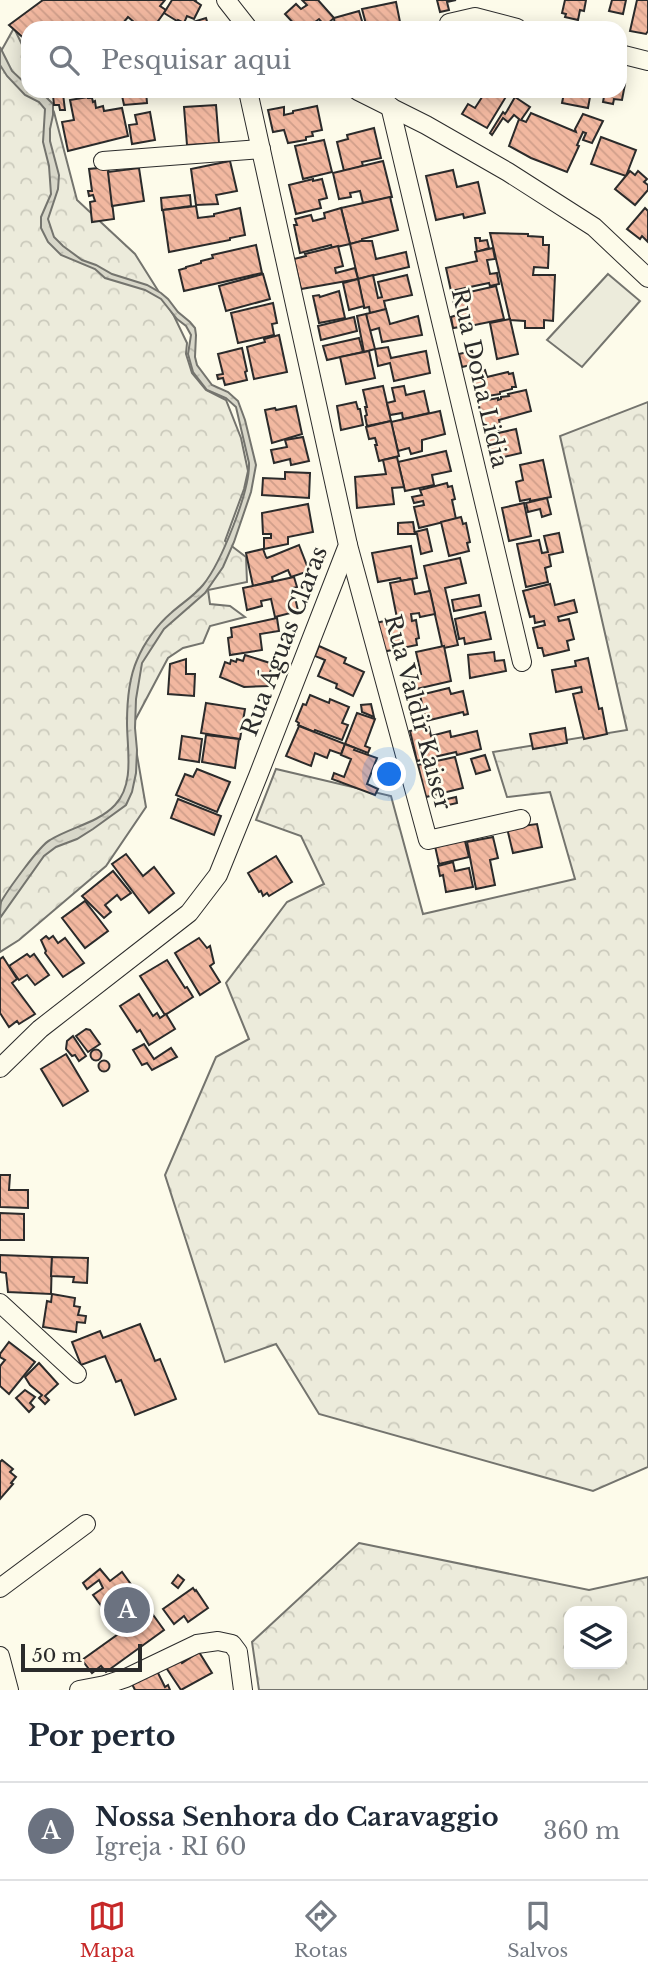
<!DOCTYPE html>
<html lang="pt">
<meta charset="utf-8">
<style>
body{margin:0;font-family:"Libre Baskerville",serif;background:#f2f2f3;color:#1f2937}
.controls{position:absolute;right:21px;bottom:21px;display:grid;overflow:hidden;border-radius:14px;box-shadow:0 4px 18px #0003}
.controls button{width:63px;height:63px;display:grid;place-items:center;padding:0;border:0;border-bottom:2px solid #e0e1e3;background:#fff;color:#1f2937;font:35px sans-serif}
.scale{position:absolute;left:21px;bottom:18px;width:121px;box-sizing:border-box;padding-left:7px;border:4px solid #2b2b2b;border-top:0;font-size:19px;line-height:24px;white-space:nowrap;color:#2b2b2b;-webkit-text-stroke:5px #fdfbea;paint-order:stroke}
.you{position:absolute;left:390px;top:775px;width:24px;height:24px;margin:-18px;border:5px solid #fff;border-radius:50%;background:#1a73e8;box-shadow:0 0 0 10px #1a73e833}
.badge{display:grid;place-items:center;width:46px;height:46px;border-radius:50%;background:#c62828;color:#fff;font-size:23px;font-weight:700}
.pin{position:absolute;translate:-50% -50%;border:4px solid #fff;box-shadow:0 2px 7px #0006}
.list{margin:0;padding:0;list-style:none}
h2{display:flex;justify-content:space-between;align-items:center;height:91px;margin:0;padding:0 28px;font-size:30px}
h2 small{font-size:23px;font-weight:400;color:#747a83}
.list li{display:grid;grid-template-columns:46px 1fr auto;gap:21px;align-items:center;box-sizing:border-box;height:98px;padding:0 28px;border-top:2px solid #e0e1e3}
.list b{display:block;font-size:26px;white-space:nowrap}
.list p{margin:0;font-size:23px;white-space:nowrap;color:#747a83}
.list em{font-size:23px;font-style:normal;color:#747a83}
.icon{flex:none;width:38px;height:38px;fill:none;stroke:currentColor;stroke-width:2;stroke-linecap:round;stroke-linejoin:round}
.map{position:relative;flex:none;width:648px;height:1690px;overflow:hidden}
.search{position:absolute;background:#fff;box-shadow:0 4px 18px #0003;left:21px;right:21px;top:21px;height:77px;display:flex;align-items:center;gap:18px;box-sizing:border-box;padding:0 24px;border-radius:21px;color:#747a83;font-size:26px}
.sheet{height:189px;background:#fff}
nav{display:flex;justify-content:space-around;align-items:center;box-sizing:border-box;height:98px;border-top:2px solid #e0e1e3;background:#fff;font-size:19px;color:#747a83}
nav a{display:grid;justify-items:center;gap:4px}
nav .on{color:#c62828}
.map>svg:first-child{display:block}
</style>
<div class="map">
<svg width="648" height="1690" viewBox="0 0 648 1690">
<defs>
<pattern id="forest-crowns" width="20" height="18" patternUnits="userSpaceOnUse" patternTransform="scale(1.75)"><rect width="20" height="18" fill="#ecebdb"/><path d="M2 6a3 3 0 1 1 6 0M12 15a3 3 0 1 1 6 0" fill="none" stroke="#cbcabc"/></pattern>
<pattern id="water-ripples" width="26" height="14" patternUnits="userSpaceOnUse" patternTransform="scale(1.75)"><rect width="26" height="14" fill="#d8d7c9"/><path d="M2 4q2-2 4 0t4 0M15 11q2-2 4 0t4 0" fill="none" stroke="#bab9ad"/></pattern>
<pattern id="building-back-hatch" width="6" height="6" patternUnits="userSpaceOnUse" patternTransform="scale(1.75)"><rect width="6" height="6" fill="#f2b8a0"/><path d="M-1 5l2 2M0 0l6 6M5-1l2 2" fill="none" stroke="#d09e8a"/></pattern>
</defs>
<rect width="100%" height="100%" fill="#fdfbea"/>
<g fill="url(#forest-crowns)" stroke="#74746e" stroke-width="2" fill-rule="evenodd">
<polygon points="14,28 28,57 28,91 44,91 54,112 77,200 135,254 174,316 187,343 186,354 192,373 206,390 226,400 241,438 248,471 244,489 225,541 246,557 247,582 208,590 210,604 230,606 245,617 210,626 203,643 183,648 168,658 132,726 146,807 106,866 19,940 0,952 0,53"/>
<polygon points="648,402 648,1467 593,1491 319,1414 276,1344 225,1362 165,1175 216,1057 249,1039 226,983 287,902 324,884 301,836 256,820 276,769 391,796 423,914 575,879 550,792 507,797 493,752 627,730 560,436"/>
<path d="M359,1543L589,1590L648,1577V1690H259L252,1642ZM622,1611V1664H569V1611Z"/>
</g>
<polygon fill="#ecebdb" stroke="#74746e" stroke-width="2" points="608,274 640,301 582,367 547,340"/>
<path fill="url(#water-ripples)" stroke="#74746e" stroke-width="2" d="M0,47L12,71L28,86V91H35L46,97L53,104V115L50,129V141L59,175L58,189L48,219L54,237L63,246L82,260L96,265L112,274L147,285L161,293L168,299L178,312L190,322L195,328L196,335L195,357L197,365L212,385L228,392L238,401L245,420L256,465L251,492L234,542L223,567L205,593L164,629L142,663L136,699L135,728L137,750L136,773L132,792L126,805L93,829L77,839L56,847L44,856L0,918C0,913 0,907 1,902C7,891 40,845 50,840C71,827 98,823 115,805C135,784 127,749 127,723C127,703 129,678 137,660C144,643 157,625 171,613C181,604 194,596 203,585C221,563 250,491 249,463L236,407L226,398L207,390L193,372L188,354L191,335L186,326L177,319L161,299L145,290L105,278L95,269L61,255L48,242L41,228V217L51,194L49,166L43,142L45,109L39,102L25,95L7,76L0,65Z"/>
<g fill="url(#building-back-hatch)" stroke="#2b2b2b" stroke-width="2">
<polygon points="43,0 165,0 160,6 166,10 153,28 141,28 128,17 119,28 28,28 28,42 9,25"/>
<polygon points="172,0 196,0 195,1 201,5 194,19 187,16 184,23 178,20 177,21 164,13"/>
<polygon points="302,0 318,0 334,18 325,26 319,19 315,22 319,26 317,28 298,28 285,14 296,4 301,9 307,5"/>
<polygon points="437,0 456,0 447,2 449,10 440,12"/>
<polygon points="565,0 586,0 584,11 580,10 578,20 565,17 566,14 562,13"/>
<polygon points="612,0 626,0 623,14 609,11"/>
<polygon points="637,0 648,0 648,31 646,34 630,31"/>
<polygon points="396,2 401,27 404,26 404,28 367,28 362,9"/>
<polygon points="359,11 364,28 335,28 334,18"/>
<polygon points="206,18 209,28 178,28 177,27"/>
<polygon points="620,83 625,84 622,100 614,99 613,104 603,102 605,91 620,91"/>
<polygon points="121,91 146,91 147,103 124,105"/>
<polygon points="486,91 499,91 507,95 487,128 462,114 468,104 475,108"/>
<polygon points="551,91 591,91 588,108 562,103 564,93"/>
<polygon points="63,94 65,110 60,110 59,105 54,105 53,95"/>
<polygon points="88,97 88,98 92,98 93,102 95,101 96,108 103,106 104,111 122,108 128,136 68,151 62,122 74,120 70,100"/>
<polygon points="515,97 530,107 521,120 526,122 531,113 576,132 575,129 583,114 603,121 592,143 583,140 586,133 583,132 577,145 579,146 567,172 531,158 509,146 519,119 514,115 508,122 503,118 492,135 490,133 503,112 505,114 507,111"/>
<polygon points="216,105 219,143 187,145 184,107"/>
<polygon points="317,106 322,130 312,132 313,136 306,137 306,140 288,143 284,130 273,132 268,110 284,107 284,115 293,113 293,111"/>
<polygon points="150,112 155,140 132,144 129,125 137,124 135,115"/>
<polygon points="374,128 381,158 362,162 363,166 344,171 337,142 348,139 347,135"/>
<polygon points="601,137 636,150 626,176 591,164"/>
<polygon points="324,140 332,172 303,179 295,146"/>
<polygon points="230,161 237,191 216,195 218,204 196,205 191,169"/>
<polygon points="383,161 392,197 363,203 360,191 350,193 351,197 339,199 333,173"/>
<polygon points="108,167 114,219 92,222 90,202 95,201 93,195 89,196 88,191 92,191 89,169"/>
<polygon points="139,168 144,201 112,206 108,172"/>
<polygon points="453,170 457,187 478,182 485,213 464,218 463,214 436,220 426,176"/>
<polygon points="630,171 635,175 638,171 647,179 644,182 648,185 648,190 635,205 615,189"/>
<polygon points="313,179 313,181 322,179 327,198 319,200 321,208 296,214 289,185"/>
<polygon points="190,195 191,206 162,210 161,198"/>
<polygon points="390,197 398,230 362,239 362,241 350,244 341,208"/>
<polygon points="196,206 198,218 214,216 214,214 240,208 245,235 230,238 230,240 169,252 163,210"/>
<polygon points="341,208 350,244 332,248 331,245 300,253 294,225 297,225 295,219 311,215 313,221 325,218 324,213"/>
<polygon points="645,208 648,211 648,242 642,236 640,239 627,229"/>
<polygon points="490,233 528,234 528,236 543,237 543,245 549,245 548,268 534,267 533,275 555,275 553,321 544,320 544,328 525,328 525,321 510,320"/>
<polygon points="475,238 480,238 480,241 487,240 489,248 477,252"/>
<polygon points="361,241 372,241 376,259 406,252 409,267 358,279 350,244"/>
<polygon points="256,245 262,273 184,291 179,270 186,268 186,267 201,263 201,261 213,258 212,255"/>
<polygon points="338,246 343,266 335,268 336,273 355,268 358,279 301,289 294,259 306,256 305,254"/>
<polygon points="493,248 495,259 487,260 490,274 497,273 499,284 490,286 489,283 451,291 446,268 477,261 475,252"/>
<polygon points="263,274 270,299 226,311 219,286"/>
<polygon points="373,275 378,298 382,297 378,282 407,275 412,295 384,301 386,310 370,313 369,307 364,308 358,279"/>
<polygon points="358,279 364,306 349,310 343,283"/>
<polygon points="496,286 504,319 460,328 460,327 453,328 451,317 457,315 452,296"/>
<polygon points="339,291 345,318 319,323 313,296 319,295 320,297"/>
<polygon points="273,303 277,323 272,324 274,335 238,343 231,313"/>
<polygon points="386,309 390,324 418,316 422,335 382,342 379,328 369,331 366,314"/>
<polygon points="366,314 375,349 364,352 357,316"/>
<polygon points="354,317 357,331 321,340 318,326"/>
<polygon points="510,319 518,354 497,359 490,323"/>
<polygon points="279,335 287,372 254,379 247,347 265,342 264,339"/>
<polygon points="359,338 363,352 327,360 323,346"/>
<polygon points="388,347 391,358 426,351 430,373 394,381 390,363 378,366 375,349"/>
<polygon points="242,348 247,371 245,372 247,380 225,385 223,378 218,379 217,375 223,374 218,354"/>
<polygon points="369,351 375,378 346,384 340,357"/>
<polygon points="472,351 475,364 462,367 459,354"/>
<polygon points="485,370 487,377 508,372 509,374 513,373 516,387 512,387 512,389 500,392 500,394 476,398 471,373"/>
<polygon points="383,386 391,421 367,426 365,416 367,415 365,407 367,407 363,390"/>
<polygon points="404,386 406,395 424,391 429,413 403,419 402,413 390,415 387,403 395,401 392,388"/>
<polygon points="526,390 531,411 499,420 501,429 485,433 478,402 498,398 498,400 501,399 501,397 509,396 508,394"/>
<polygon points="356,402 358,409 360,409 363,425 341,430 337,406"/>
<polygon points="296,406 302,434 272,443 265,410 275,408 276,410"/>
<polygon points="440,411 445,434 422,440 422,451 411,454 409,448 398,451 391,422"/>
<polygon points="391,421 399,456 379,461 375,445 377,445 375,438 369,439 366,427"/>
<polygon points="516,429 521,453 491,460 485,436"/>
<polygon points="303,437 309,461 291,465 290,459 274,463 271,450 287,447 285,440"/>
<polygon points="446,451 451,471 432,475 434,485 405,491 398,462"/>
<polygon points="397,457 404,487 392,488 394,504 357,508 355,477 386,474 383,460"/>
<polygon points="543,460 551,497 530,501 530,499 520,501 516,482 523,480 520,465"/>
<polygon points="285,472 310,473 309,498 262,495 263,478 285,479"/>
<polygon points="447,483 448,487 452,486 455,499 452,500 456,519 419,528 414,507 424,505 423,501 414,503 412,497 422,495 420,490"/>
<polygon points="547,498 551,514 542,517 540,509 528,512 526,503"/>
<polygon points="524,503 531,536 509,541 502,508"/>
<polygon points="308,504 313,532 288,537 288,544 264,549 264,538 271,538 271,534 263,534 262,513"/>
<polygon points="461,517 463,524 466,523 470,542 467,543 469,551 449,556 441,522"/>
<polygon points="413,522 415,534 398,534 398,523"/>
<polygon points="427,529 432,551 421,554 417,534 415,532"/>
<polygon points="559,533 563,552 549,555 551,566 545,568 548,582 526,587 517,544 539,540 542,553 548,552 544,536"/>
<polygon points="299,545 309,571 291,577 288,570 272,577 273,581 253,586 246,553 263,549 266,557 267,558"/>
<polygon points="411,546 417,578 401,581 400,578 378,582 372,553"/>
<polygon points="460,558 466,583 445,588 458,645 444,648 444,646 442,646 424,566"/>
<polygon points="294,577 297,587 293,588 298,611 275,617 271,599 261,601 262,606 247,610 243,588"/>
<polygon points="412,579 415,594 430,591 435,614 420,617 419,613 411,614 412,621 416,620 419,638 416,639 417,645 382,652 376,623 397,618 390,583"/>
<polygon points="550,584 555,605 574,600 577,612 558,617 559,621 569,619 574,639 567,641 569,650 544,656 542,648 538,648 533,628 545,625 544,621 535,623 534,616 530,617 523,591"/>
<polygon points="479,595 481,606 454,611 452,600"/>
<polygon points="485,612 491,639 465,644 464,638 459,639 455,619"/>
<polygon points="277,618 279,631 260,634 262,650 230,655 228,638 232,637 231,628"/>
<polygon points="319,646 346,658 344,663 364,672 353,696 336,688 337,684 318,676 325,660 315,656"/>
<polygon points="444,646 451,681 412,690 409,677 421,674 416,652"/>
<polygon points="494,652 495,661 504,660 506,671 470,678 468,655"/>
<polygon points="245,655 273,664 269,675 272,676 269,686 244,687 220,677 225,662 230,664 231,660 236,662 237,659 243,661"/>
<polygon points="588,658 599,709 602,708 607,734 584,739 573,694 582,692 581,687 556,692 552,670 576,666 575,661"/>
<polygon points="186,659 186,674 195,674 194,696 168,694 170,664"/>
<polygon points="449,688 451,694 463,691 468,714 464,715 463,712 426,721 420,695"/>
<polygon points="310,695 329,703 330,699 349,707 342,723 348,725 342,740 315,730 314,732 298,725 299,723 296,721 303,704 306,705"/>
<polygon points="206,703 245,709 240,739 201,733"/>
<polygon points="371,704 374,717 362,712 361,705"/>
<polygon points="357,713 375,719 365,746 370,748 368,753 345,744"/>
<polygon points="299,726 345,744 341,754 330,750 327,758 315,753 311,766 286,756"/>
<polygon points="429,727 431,736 450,731 451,737 477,731 481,749 457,755 456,752 417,761 410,731"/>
<polygon points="565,728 567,743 533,749 530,734"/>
<polygon points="206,735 239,739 235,768 202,762"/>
<polygon points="182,736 202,739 199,762 179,759"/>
<polygon points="345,744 355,748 354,750 377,758 367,784 378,789 375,795 332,779 334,773 344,777 351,759 341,755"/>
<polygon points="485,755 490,770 476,774 471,759"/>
<polygon points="455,757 463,788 426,797 418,765"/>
<polygon points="197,769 230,782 217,812 176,795 185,774 193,777"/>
<polygon points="456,797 457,803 444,806 443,800"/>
<polygon points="178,799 221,816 214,835 171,818"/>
<polygon points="537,824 542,847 513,853 507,828"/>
<polygon points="463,833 469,857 439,864 435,846"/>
<polygon points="493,837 498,858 490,860 495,885 476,889 467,842"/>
<polygon points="126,854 143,876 154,867 174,893 149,913 112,864"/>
<polygon points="276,856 292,882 269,896 267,893 263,896 261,891 259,892 248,873"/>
<polygon points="453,862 455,871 469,868 473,887 446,892 443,875 440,876 438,866"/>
<polygon points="113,871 131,893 121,900 117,895 105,905 111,912 104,918 82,896"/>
<polygon points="85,901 108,931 85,948 62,918"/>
<polygon points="46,936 49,939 53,936 58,943 65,938 84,963 63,977 45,953 46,951 41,940"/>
<polygon points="199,938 207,948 210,946 214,963 210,966 220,982 200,995 175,953"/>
<polygon points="27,954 30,957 34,954 49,975 35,985 27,975 19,980 9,966"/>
<polygon points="3,957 17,979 12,983 35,1014 19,1024 17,1021 9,1027 0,1013 0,959"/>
<polygon points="167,960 185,988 187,987 193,997 165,1015 140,976"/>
<polygon points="139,994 153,1016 157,1013 160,1018 166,1014 175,1029 149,1045 140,1030 137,1032 120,1006"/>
<polygon points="86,1029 90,1030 100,1044 88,1052 76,1036"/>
<polygon points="73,1036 86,1056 79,1061 75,1055 72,1056 66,1049 67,1041"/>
<polygon points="144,1044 154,1059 171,1048 177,1057 152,1070 147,1063 142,1065 133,1050"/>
<circle cx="96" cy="1055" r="5.5"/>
<polygon points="66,1054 88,1091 63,1106 41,1069"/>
<circle cx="104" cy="1066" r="5.5"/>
<polygon points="0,1175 10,1175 9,1190 28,1190 28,1208 0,1207"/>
<polygon points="0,1213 24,1214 24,1240 0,1240"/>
<polygon points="0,1255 52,1257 51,1294 8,1292 6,1273 0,1272"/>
<polygon points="52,1257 88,1258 87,1283 73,1282 74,1277 51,1276"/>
<polygon points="52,1294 75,1298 74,1306 80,1307 78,1315 86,1316 85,1323 77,1322 76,1332 43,1327 47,1301 51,1302"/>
<polygon points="140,1324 155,1361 160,1359 176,1399 135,1415 121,1380 116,1382 105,1356 81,1365 72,1342 100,1331 103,1338"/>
<polygon points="9,1342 35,1362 9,1394 0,1386 0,1366 5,1360 0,1357 0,1354"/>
<polygon points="39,1363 58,1384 45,1396 49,1400 45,1404 39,1398 42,1395 30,1385 25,1377"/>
<polygon points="25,1390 35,1397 30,1403 34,1407 29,1412 16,1398"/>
<polygon points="2,1460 13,1469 10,1472 16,1477 11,1483 13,1484 0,1499 0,1462"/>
<polygon points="100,1569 110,1581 122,1572 164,1630 106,1672 101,1666 92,1673 82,1660 121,1632 93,1595 103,1588 99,1580 87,1589 83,1583"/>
<polygon points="178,1575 184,1580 178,1588 172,1583"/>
<polygon points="193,1588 195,1591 196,1590 208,1608 188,1622 184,1616 174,1624 163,1609"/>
<polygon points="199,1652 212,1673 181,1690 165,1666 178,1657 182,1663"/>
<polygon points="156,1669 165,1687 168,1685 170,1690 135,1690 131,1682"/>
</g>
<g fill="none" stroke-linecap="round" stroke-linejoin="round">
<g stroke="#2b2b2b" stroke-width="20">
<g id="minor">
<polyline points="226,0 248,28"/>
<polyline points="449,23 475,17 517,28"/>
<polyline points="620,54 648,61"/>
<polyline points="358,91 426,125 508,172 594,227 648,278"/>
<polyline points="390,106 522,662"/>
<polyline points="103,161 261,149"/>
<polyline points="348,545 428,840 521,819"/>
<polyline points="0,1068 40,1029 189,913 218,875 258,776 348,545 248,91"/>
<polyline points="0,1303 77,1374"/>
<polyline points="0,1588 86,1524"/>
<polyline points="0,1656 9,1690"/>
<polyline points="79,1690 105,1685 126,1678 197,1644 218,1641 232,1644 238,1652 243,1690"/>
</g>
</g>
<use href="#minor" stroke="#fdfbea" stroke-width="18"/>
</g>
<g text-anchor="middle" stroke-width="5" stroke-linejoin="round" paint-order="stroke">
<g font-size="23" fill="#2b2b2b" stroke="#fdfbea">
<text transform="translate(480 378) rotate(77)" y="8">Rua Dona Lidia</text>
<text transform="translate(284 641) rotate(-69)" y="8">Rua Águas Claras</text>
<text transform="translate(418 712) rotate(75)" y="8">Rua Valdir Kaiser</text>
</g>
</g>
</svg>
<div class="controls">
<button><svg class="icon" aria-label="layers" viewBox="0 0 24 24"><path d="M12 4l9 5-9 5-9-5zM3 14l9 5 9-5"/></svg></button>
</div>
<div class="scale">50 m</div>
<div class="you"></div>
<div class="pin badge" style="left:127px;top:1610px;background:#6b7280">A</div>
<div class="search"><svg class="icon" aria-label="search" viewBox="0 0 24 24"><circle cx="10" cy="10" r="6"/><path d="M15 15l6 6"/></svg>Pesquisar aqui</div>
</div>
<section class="sheet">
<h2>Por perto<small></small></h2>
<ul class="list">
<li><span class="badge" style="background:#6b7280">A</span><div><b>Nossa Senhora do Caravaggio</b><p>Igreja · RI 60</p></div><em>360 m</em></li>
</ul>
</section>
<nav>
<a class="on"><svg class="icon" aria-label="map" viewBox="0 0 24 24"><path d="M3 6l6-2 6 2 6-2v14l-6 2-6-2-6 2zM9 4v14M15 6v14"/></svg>Mapa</a>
<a><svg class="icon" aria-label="directions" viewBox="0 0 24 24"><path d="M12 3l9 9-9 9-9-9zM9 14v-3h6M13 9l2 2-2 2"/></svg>Rotas</a>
<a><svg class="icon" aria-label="saved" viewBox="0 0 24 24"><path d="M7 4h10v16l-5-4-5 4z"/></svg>Salvos</a>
</nav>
